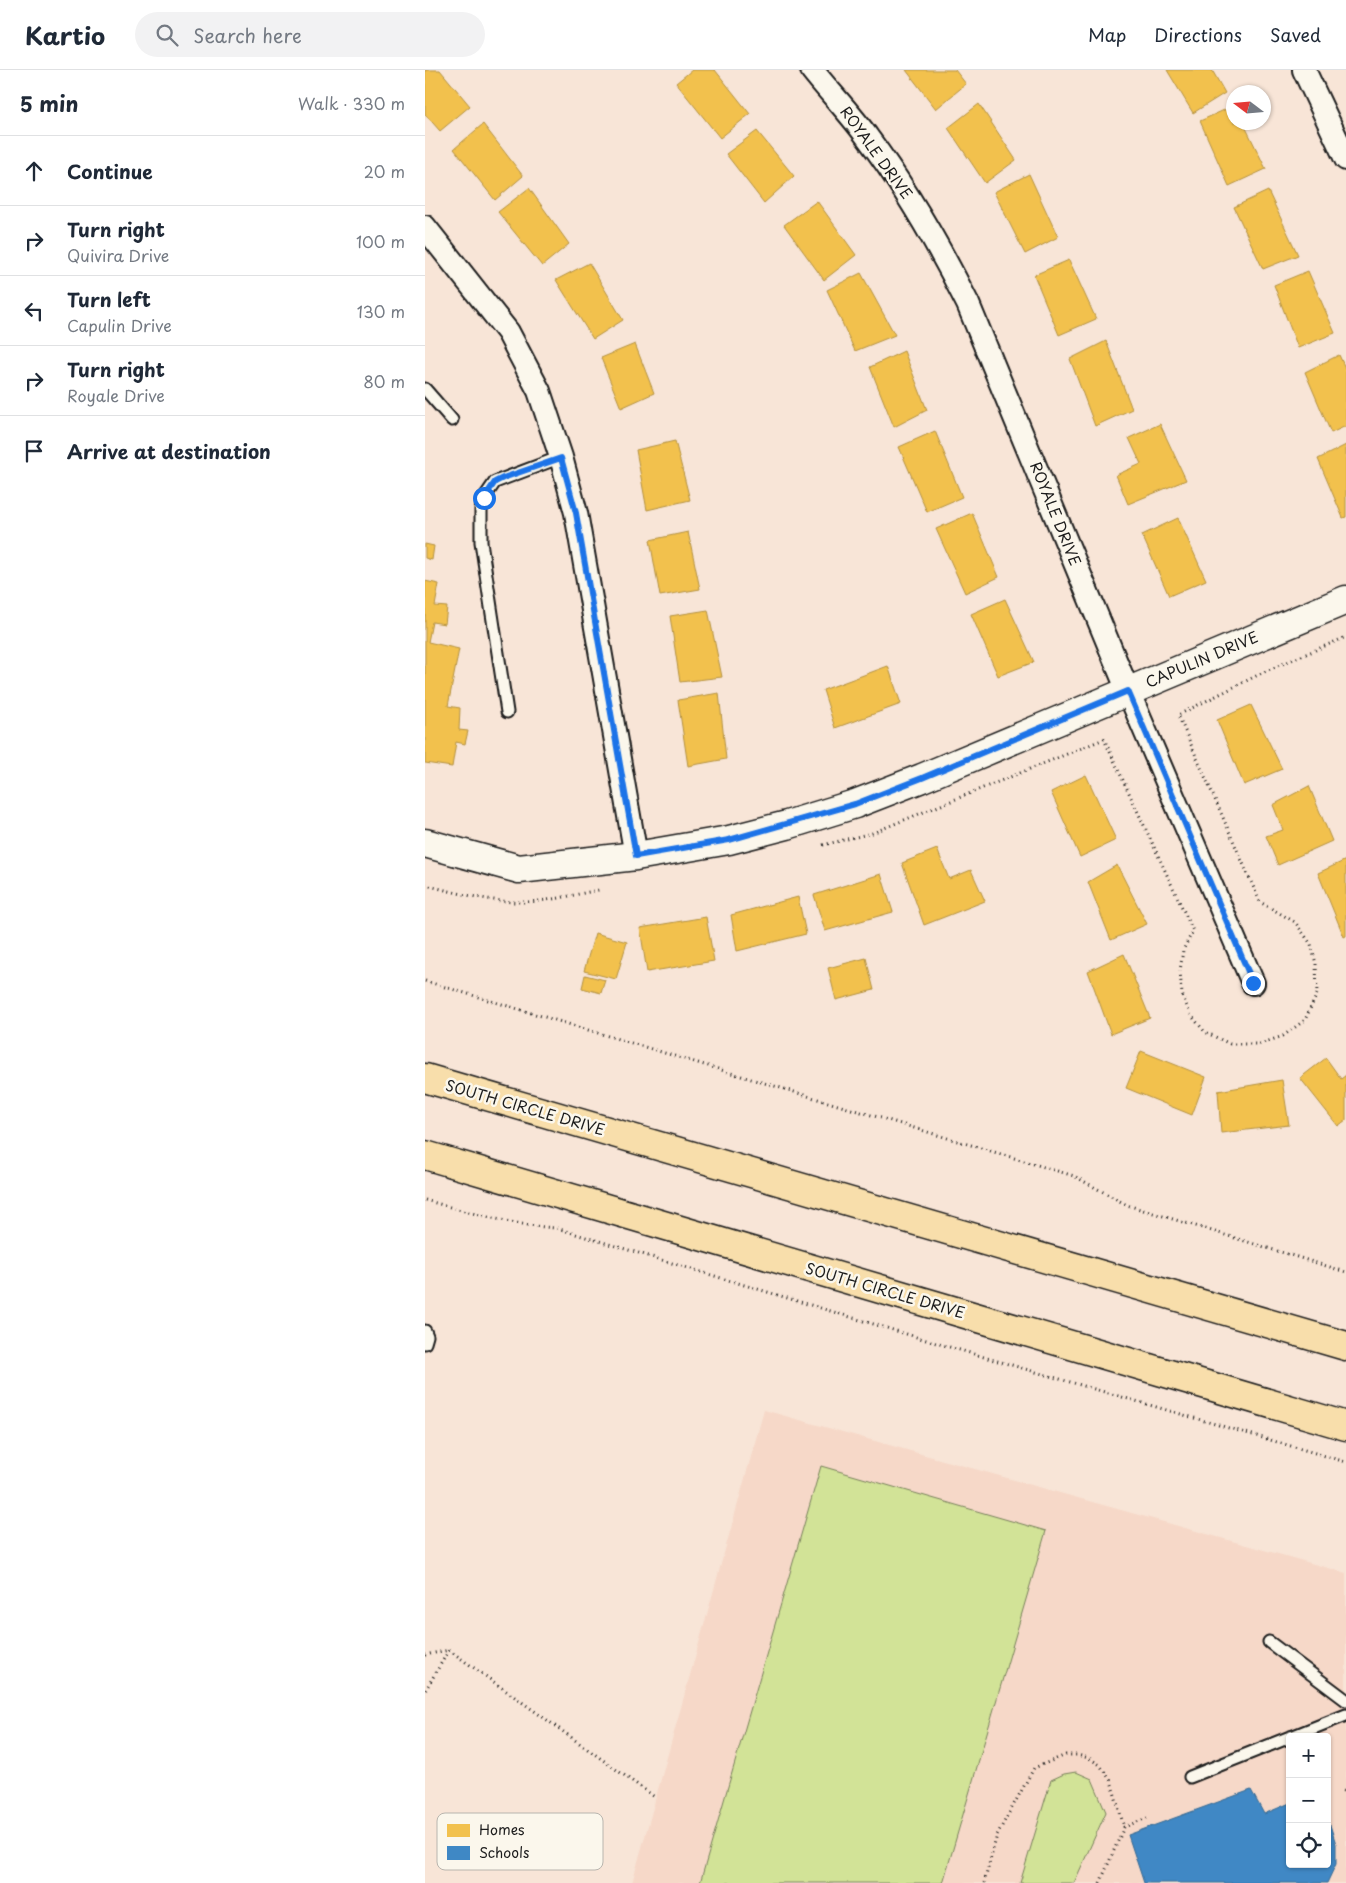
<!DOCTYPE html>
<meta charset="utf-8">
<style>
body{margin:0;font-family:"Playpen Sans",sans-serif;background:#f2f2f3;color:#1f2937}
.controls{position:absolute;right:15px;bottom:15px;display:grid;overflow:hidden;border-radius:5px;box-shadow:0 1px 4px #0004}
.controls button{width:45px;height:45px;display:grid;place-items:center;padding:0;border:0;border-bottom:1px solid #e0e1e3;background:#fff;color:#1f2937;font:25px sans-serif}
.compass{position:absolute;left:801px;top:15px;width:45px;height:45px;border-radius:50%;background:#fff;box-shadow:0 1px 4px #0004;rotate:286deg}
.stop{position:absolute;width:15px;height:15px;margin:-11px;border:4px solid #1a73e8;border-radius:50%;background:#fff}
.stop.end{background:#1a73e8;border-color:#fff;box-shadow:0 1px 5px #0008}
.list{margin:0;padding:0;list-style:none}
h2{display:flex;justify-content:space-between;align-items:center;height:65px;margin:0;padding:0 20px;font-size:21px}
h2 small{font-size:16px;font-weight:400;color:#747a83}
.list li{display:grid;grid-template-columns:32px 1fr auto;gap:15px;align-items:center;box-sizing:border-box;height:70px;padding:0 20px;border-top:1px solid #e0e1e3}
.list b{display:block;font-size:19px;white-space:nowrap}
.list p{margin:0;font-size:16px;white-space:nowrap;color:#747a83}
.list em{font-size:16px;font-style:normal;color:#747a83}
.icon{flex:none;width:28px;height:28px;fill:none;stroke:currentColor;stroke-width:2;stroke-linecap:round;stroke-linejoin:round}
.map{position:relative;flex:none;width:921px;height:1813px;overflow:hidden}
header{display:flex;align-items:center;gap:30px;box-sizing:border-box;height:70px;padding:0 25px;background:#fff;border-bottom:1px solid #e0e1e3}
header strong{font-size:24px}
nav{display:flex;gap:28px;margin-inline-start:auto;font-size:18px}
.search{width:350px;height:45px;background:#f2f2f3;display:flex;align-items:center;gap:12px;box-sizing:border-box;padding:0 18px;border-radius:28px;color:#747a83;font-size:19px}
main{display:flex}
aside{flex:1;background:#fff}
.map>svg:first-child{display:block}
</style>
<header>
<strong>Kartio</strong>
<div class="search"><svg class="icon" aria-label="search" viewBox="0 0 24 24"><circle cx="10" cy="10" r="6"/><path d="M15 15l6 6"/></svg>Search here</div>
<nav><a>Map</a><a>Directions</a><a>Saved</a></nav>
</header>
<main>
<aside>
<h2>5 min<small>Walk · 330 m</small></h2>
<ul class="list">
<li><svg class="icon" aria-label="ahead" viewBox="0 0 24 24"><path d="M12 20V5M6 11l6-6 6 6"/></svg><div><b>Continue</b></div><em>20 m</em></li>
<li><svg class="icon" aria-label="right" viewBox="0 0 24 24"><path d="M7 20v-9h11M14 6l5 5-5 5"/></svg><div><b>Turn right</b><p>Quivira Drive</p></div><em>100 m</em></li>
<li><svg class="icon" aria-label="left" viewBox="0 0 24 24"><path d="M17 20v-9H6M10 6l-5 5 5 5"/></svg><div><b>Turn left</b><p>Capulin Drive</p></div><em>130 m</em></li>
<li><svg class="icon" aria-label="right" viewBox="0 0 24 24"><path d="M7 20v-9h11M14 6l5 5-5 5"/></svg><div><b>Turn right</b><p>Royale Drive</p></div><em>80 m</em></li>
<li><svg class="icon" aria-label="arrive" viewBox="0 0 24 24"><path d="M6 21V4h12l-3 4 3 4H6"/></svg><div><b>Arrive at destination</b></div></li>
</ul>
</aside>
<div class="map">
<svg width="921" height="1813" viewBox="0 0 921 1813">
<rect width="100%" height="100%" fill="#f8e5d7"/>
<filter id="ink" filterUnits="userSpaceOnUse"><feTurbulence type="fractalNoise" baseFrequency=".02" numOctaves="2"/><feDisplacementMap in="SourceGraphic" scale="10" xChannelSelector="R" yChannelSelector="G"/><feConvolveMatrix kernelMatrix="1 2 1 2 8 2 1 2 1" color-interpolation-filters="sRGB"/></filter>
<g filter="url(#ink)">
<path fill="#f6d8c8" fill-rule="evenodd" d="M339,1340L921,1503V1813H207ZM865,1667H902V1794H865Z"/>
<g fill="#d2e397" stroke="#77805a">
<polygon points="396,1396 621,1461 518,1813 275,1813"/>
<polygon points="651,1702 667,1709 681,1742 649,1813 595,1813 626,1710 639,1704"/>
</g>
<g fill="#f2c14e" stroke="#b2903f">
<polygon points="0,0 15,0 45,36 15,61 0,44"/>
<polygon points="267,0 290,0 325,44 295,68 251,13"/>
<polygon points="481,0 530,0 541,14 511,39"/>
<polygon points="742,0 787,0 800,23 768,43"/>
<polygon points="554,34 591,90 560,113 523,58"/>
<polygon points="808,36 808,52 818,52 841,99 804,116 775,51"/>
<polygon points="58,54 98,106 70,130 29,79"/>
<polygon points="332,61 369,106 339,133 301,84"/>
<polygon points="604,104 633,167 600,184 569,122"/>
<polygon points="104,118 144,174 117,196 73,142"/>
<polygon points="843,121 873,185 838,199 809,137"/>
<polygon points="392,131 431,185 399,210 359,155"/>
<polygon points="644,190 671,249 634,265 609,205"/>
<polygon points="164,193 198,250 168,269 131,210"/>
<polygon points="883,201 910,263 873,278 849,215"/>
<polygon points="436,203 470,265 430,281 402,220"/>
<polygon points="681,271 707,339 670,356 645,289"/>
<polygon points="210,274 229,323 196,338 176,288"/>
<polygon points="479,281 502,340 469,357 445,297"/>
<polygon points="914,285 921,300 921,356 906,363 880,302"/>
<polygon points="735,354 761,410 703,434 691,405 716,394 704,368"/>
<polygon points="510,361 537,427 502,442 474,377"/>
<polygon points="250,371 265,430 222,440 211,380"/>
<polygon points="921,375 921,447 918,448 893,389"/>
<polygon points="547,443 574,507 540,523 511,459"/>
<polygon points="753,448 781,510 744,526 717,465"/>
<polygon points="263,462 275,519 235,526 225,470"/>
<polygon points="0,474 9,476 7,490 0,488"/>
<polygon points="0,511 14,514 10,536 22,537 20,554 7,552 3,572 34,579 23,636 35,638 34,660 43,661 40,674 31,672 27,697 0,693"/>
<polygon points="580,529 609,592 573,606 546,544"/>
<polygon points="283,540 297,607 255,612 245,546"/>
<polygon points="463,596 476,634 410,658 398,620"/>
<polygon points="294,623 301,689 263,696 253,630"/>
<polygon points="826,635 857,699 819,715 792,650"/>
<polygon points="661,705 691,770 655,787 626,722"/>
<polygon points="884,716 907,771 853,795 841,766 858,760 848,735"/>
<polygon points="512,779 524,809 546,800 560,831 499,855 477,793"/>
<polygon points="921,790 921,866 919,867 893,803"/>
<polygon points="692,795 722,854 686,870 663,812"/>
<polygon points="456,804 468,842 400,861 389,825"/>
<polygon points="373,827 381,864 312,881 306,845"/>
<polygon points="281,847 289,891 222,902 215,858"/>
<polygon points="170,863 202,872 191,909 159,901"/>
<polygon points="699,884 725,948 686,964 663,901"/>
<polygon points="441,888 449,920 411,930 403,898"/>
<polygon points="160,905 180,910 176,923 157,918"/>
<polygon points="716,981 781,1007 767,1045 701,1018"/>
<polygon points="901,988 916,1009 921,1005 921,1050 913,1056 875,1008"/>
<polygon points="857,1010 864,1055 796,1063 793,1021"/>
</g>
<polygon fill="#3f88c5" stroke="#346892" points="826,1720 839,1744 865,1733 865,1794 902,1794 902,1757 905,1755 911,1774 911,1794 902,1813 719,1813 703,1765"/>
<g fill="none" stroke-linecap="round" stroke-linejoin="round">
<g stroke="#1c1c1c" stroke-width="15">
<g id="service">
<polyline points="0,319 27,350"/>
<polyline points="82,642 56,472 56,439 59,428 70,412 136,387"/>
<polyline points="0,1261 2,1266 0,1273"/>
<polyline points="844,1572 921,1630"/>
<polyline points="866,1667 921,1645"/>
<polyline points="765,1707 865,1667"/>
</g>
</g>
<g stroke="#1c1c1c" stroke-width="26">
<g id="minor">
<path d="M387,0C405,23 426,44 443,68C482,120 514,176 543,234L703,621L828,913"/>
<polyline points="879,0 921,89"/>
<polyline points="0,157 83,262 114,321 136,387 151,443 211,786"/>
</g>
</g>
<g stroke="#1c1c1c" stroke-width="31">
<polyline id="tertiary" points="0,773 94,799 211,786 304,770 362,755 430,734 497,708 921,530"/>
</g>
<g stroke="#1c1c1c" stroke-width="31">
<g id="primary">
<polyline points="0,1008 921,1276"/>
<polyline points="0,1085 921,1356"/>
</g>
</g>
<g stroke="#1c1c1c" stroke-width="3" stroke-dasharray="1 4" stroke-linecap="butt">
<polyline points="398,775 447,763 679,669 768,861 758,880 755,901 757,924 765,944 780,962 805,974 835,974 858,966 880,950 892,924 891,894 886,874 870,852 835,832 753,645 841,601 921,567"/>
<path d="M0,815C29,822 61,831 91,832C117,833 148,825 174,820"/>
<polyline points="0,911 649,1106 702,1135 921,1202"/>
<path d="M0,1130C43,1142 86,1155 131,1158L521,1276L921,1392"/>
<polyline points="24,1580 231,1728"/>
<polyline points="0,1585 24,1580 0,1621"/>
<polyline points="918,1721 921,1722"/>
<polyline points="559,1813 572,1765 609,1698 641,1685 652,1685 664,1688 675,1695 686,1711 699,1757"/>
<polyline points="675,1813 699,1757 722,1748"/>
</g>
<use href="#service" stroke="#fbf7ec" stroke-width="11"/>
<use href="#minor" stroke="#fbf7ec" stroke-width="22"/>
<use href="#tertiary" stroke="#fbf7ec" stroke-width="28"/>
<use href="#primary" stroke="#f8deab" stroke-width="28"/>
</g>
</g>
<g fill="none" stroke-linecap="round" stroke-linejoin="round" filter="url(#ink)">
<polyline stroke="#1a73e8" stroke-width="6" points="59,428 70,412 78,408 136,388 151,443 211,786 304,770 430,734 497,708 703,621 828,913"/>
</g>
<g text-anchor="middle" stroke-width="5" stroke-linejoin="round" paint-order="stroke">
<g font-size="15" fill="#1c1c1c" stroke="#fbf7ec">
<text transform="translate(451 83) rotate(54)" y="5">ROYALE DRIVE</text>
<text transform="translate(630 444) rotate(68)" y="5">ROYALE DRIVE</text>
<text transform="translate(777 590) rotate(-23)" y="5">CAPULIN DRIVE</text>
<text transform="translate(100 1038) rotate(16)" y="5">SOUTH CIRCLE DRIVE</text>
<text transform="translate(460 1221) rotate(16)" y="5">SOUTH CIRCLE DRIVE</text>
</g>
</g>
<rect x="12" y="1743" width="166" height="57" rx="8" fill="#fbf7ec" stroke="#b8b5ae" stroke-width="1"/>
<rect x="22" y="1754" width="23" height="13" fill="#f2c14e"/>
<rect x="22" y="1776" width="23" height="14" fill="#3f88c5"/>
<g font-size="14" fill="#1c1c1c">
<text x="54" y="1765">Homes</text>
<text x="54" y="1788">Schools</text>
</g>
</svg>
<div class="controls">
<button>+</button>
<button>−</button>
<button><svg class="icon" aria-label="locate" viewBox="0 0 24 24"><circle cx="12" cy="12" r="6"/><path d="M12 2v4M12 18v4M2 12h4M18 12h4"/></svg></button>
</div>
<svg class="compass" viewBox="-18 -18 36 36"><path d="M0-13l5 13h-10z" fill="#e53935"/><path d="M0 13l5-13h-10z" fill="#747a83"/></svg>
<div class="stop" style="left:59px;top:428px"></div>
<div class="stop end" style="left:828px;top:913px"></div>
</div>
</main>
